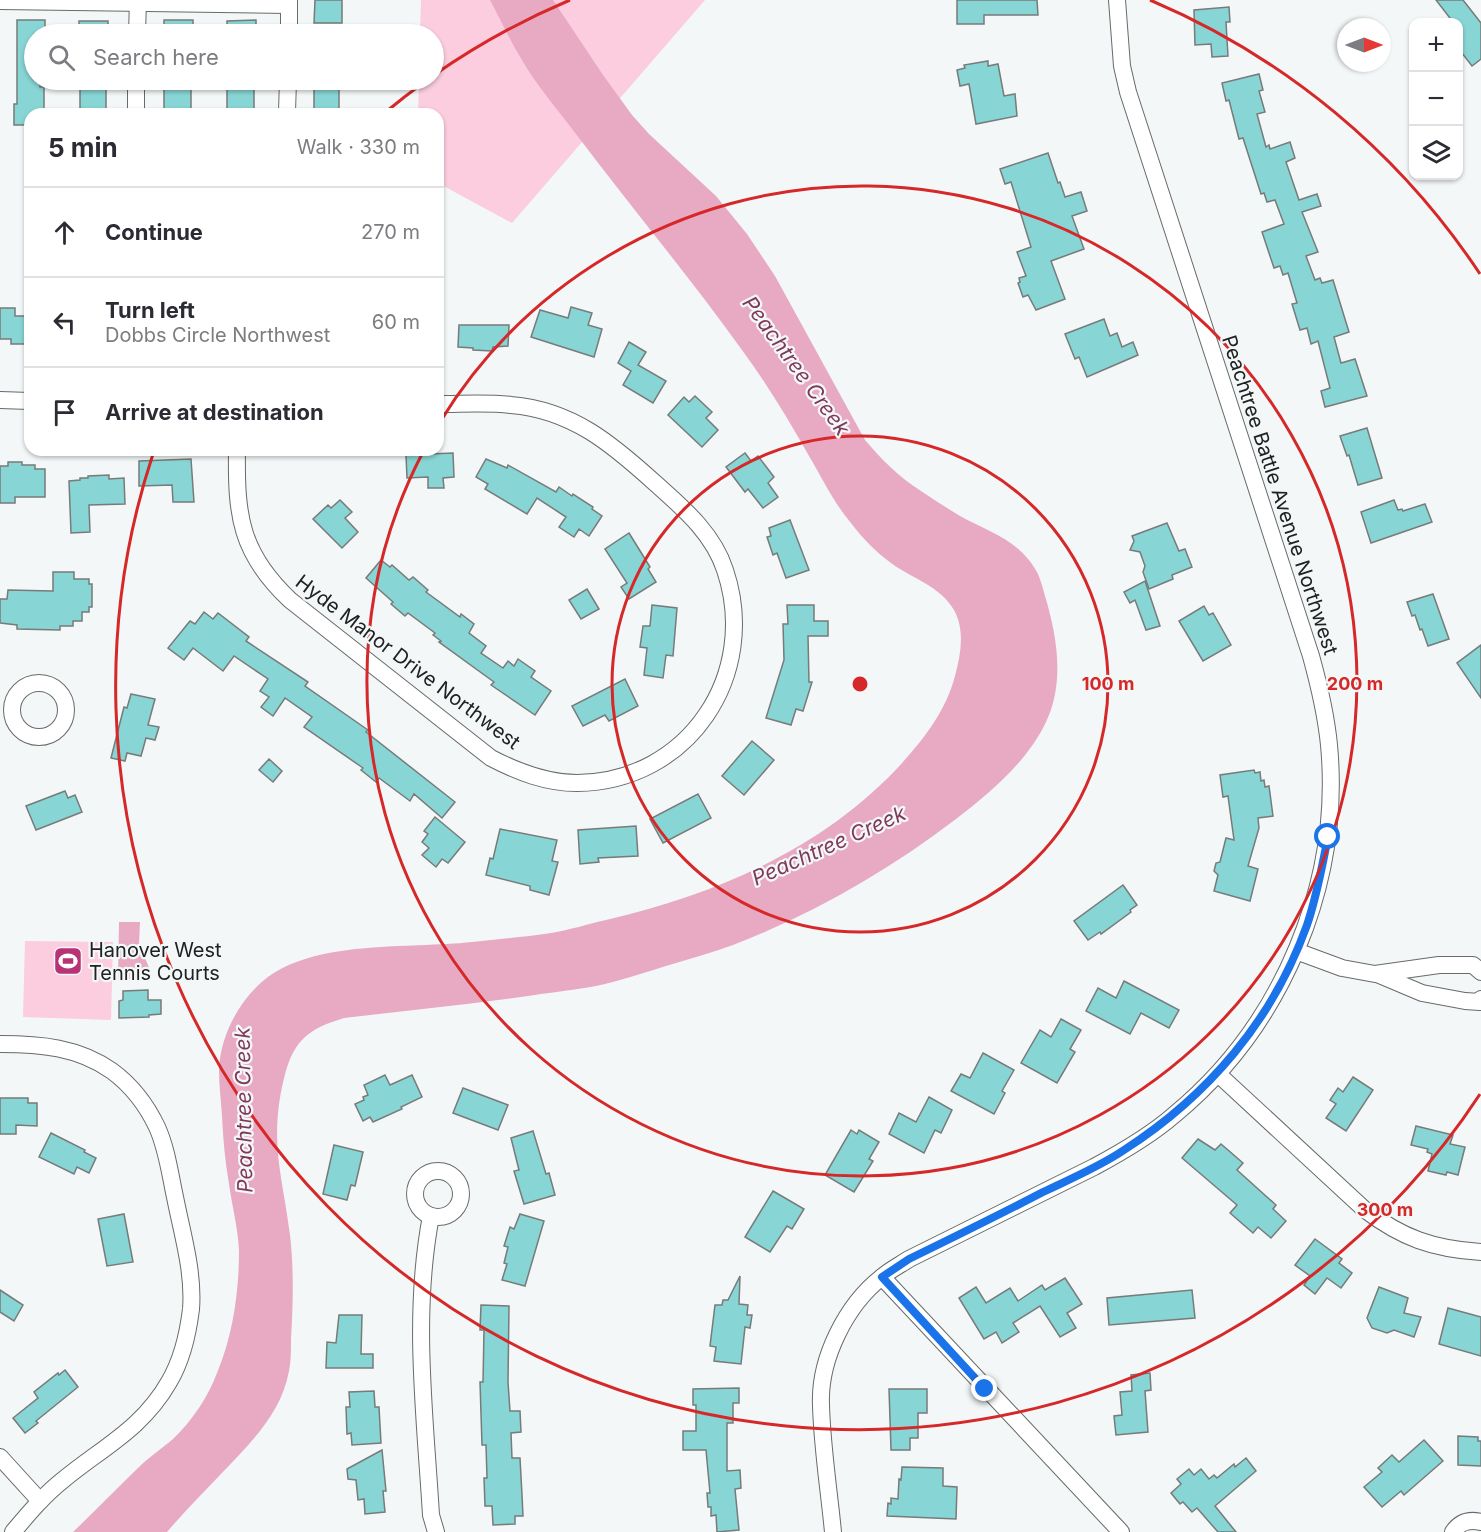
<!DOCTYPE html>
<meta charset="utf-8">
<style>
body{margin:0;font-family:Inter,sans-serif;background:#f7f7f7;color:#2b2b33}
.controls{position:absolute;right:18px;top:18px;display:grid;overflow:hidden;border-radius:12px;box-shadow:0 2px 4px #0004}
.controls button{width:54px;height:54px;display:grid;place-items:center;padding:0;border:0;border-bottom:2px solid #e1e1e2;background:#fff;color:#2b2b33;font:30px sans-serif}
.compass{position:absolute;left:1337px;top:18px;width:54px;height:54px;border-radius:50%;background:#fff;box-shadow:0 2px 4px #0004;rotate:90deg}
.stop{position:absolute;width:18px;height:18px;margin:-14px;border:4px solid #1a73e8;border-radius:50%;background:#fff}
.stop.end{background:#1a73e8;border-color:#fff;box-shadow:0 2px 6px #0008}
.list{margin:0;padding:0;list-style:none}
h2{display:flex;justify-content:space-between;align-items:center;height:78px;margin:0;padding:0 24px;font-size:26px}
h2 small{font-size:20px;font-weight:400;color:#7c7c81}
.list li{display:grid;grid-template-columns:39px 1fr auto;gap:18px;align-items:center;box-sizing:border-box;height:90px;padding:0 24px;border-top:2px solid #e1e1e2}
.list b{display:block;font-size:22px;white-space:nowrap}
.list p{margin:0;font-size:20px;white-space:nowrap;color:#7c7c81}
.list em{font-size:20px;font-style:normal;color:#7c7c81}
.icon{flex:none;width:33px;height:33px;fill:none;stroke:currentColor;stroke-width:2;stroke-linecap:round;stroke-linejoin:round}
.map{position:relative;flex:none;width:1481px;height:1532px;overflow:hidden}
.search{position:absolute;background:#fff;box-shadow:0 2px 4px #0004;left:24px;top:24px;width:420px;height:66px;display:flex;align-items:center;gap:15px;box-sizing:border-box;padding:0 21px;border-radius:33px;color:#7c7c81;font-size:22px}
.panel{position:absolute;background:#fff;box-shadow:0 2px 4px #0004;left:24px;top:108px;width:420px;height:348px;border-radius:18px}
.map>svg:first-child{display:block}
</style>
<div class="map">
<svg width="1481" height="1532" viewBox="0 0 1481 1532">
<rect width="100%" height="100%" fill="#f3f7f7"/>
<g fill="#fcccdf">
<polygon points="421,0 705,0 512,223 438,183 438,114 418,114 419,80 434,80 434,34 420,34"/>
<polygon points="25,941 113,942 111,1020 23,1017"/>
</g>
<g fill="#e7aac2">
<path d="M490,0H553L603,75L632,115L649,134L716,196L747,234L775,276L865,440C882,460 899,477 921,491C934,500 947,508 960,516C991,533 1020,540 1038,574C1041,581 1043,589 1045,596C1057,636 1065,682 1046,722C1027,762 990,793 956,819C888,871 813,914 733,945C711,953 688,959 666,966C646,972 625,979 605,984C584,989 562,991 541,994C476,1004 410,1010 344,1018C328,1023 313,1028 301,1041C289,1055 286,1070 282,1087C270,1145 283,1179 290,1235C294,1269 293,1305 291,1339C291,1350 291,1361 289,1371C281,1415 249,1444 220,1475C202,1494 184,1512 167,1532H73C95,1511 116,1489 138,1468C149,1457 161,1449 173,1439C192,1421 208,1397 217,1373C233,1335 239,1292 239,1251C238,1228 232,1206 229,1184C225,1161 223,1138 222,1116C221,1101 219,1085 219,1070C220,1037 238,1002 263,981C313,939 409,949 472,942C498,939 525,937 551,933C570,930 588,924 606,920C717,894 825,848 903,762C926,736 946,710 955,676C961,654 965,630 954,610C940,586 913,579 891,563C876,552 862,538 851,523C834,503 822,478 809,456C788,419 767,384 742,350C689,276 630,206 576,134C558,110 537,86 522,60C510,41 501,20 490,0Z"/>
<polygon points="119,922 140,922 139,944 151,972 142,979 118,979"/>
</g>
<g fill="#87d5d4" stroke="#777b7a" stroke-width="1.5">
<polygon points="315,0 342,0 342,23 314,23"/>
<polygon points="957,0 1037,0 1038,15 984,15 984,24 957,24"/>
<polygon points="1436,0 1463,0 1481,23 1481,59 1472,66 1458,48 1458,22 1453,22"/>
<polygon points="1229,7 1230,22 1226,22 1228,56 1212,57 1211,44 1195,45 1194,10"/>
<polygon points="17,20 45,20 45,34 34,34 34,80 40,80 40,87 44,87 44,114 30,114 30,125 14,125 14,104 17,104"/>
<rect x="164" y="20" width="29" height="14"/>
<polygon points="256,20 256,34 227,34 227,21"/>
<rect x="79" y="21" width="29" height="13"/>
<polygon points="988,61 988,66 998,64 1004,96 1015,94 1017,116 976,124 969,84 960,86 957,70 965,68 964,65"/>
<polygon points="1259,74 1263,90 1259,91 1265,112 1257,114 1266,147 1269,145 1270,149 1290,142 1295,158 1286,162 1299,200 1317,194 1321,206 1302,212 1318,252 1306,256 1315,280 1320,278 1322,283 1333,280 1349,332 1334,337 1341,363 1355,359 1367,396 1325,407 1321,391 1330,388 1318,341 1311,344 1307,328 1300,330 1292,304 1297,303 1288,273 1283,275 1280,266 1274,268 1262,232 1284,224 1275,200 1267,202 1264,193 1261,194 1243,138 1239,139 1229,100 1226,101 1222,83"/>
<polygon points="80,80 103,80 103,87 106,87 106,114 80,114"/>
<polygon points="164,80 187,80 187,87 191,87 191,114 164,114"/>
<polygon points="227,80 250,80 250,87 254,87 254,114 227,114"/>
<rect x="314" y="80" width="25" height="34"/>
<polygon points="1048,153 1058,183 1060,182 1065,197 1081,192 1087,211 1072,216 1084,249 1051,261 1065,299 1036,310 1028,295 1023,297 1018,283 1020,282 1019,278 1026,276 1017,252 1031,247 1011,182 1005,184 1000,169"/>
<polygon points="571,307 592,313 588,325 602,329 594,357 531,337 540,310 568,318"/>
<polygon points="0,308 15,308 15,316 29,316 30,344 11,344 11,339 0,339"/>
<polygon points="1104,319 1110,336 1117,333 1122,347 1133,342 1138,355 1087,377 1079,357 1075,359 1065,334"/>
<polygon points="459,325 509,325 508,346 493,347 492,351 473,350 473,348 458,347"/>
<polygon points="629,342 646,352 638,365 666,381 653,403 623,385 631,371 618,363"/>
<polygon points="695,396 712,412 706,418 718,430 702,447 668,415 684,397 689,402"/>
<polygon points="1367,428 1382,478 1358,485 1349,455 1347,456 1340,436"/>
<polygon points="453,453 454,477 443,478 444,488 428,488 428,477 407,478 406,455"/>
<polygon points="745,453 751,461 758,456 774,477 768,483 778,497 763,508 748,489 745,492 726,467"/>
<polygon points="191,459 194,502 173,502 172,485 139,486 139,461"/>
<polygon points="486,459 507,468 508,465 556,492 559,487 572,496 573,494 593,507 592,509 602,516 589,536 579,529 574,537 559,527 566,517 537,498 527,514 485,489 488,484 476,477"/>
<polygon points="8,462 22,462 22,465 35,465 35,469 45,469 45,497 15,497 15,503 0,503 0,466 8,466"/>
<polygon points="109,475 109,479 124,478 125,504 89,505 90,532 71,533 69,481 80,480 80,478 88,478 88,476"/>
<polygon points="340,500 352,512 345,518 358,532 342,548 313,519 328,505 331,508"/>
<polygon points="1394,500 1398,510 1402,509 1403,511 1425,504 1432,522 1371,543 1361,512"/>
<polygon points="790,520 809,570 786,578 777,553 773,555 767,537 771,536 769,528"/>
<polygon points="1167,523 1179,551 1185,549 1192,567 1172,575 1173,579 1149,589 1143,572 1145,566 1140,552 1130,550 1134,541 1132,536"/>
<polygon points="629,533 650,567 648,569 656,582 629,599 621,587 627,583 605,549"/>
<polygon points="381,560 390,567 392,565 409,580 413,577 428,590 426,592 460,617 461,614 474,624 469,633 486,646 481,653 503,668 508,661 514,666 518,659 535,671 531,677 551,691 535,715 491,685 494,682 439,642 441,641 433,635 435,633 408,613 405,616 391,604 393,602 366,578"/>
<polygon points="53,572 74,572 74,579 89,579 89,584 92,584 92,607 89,607 89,612 82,612 82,621 73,621 73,626 60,626 60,630 17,629 17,625 0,623 0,599 7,599 8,590 53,591"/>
<polygon points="1145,581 1160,626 1146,630 1135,600 1130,603 1124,592"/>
<polygon points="587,589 599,609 581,619 569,600"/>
<polygon points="1433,594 1449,639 1428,646 1422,629 1420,630 1415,615 1412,616 1407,602"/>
<polygon points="652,605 677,608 673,656 666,655 663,678 644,675 647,648 640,647 643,626 650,626"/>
<polygon points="787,605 814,605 814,621 828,621 828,636 808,636 809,682 812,682 803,711 796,709 791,725 766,718 784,660 783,624 788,624"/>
<polygon points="1204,606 1209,615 1213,613 1231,645 1203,661 1179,621"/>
<polygon points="204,612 213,619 218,613 249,637 246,641 308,682 305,686 368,730 366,732 455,802 442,818 414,794 410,801 379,778 376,782 361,770 363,768 304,727 312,717 285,698 273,716 261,707 269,697 260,691 268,679 234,656 223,671 193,648 184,660 168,648 190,621 195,624"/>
<polygon points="1481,645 1481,698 1457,663"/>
<polygon points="625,679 638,706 609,721 605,715 583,726 572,706"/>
<polygon points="131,694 155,699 148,725 159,727 155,740 146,738 141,756 127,753 125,761 111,758 124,707 127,708"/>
<polygon points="752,741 774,760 744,795 722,776"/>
<polygon points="269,759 282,771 273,782 259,770"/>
<polygon points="1254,770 1255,773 1260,772 1261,781 1264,780 1265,787 1269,786 1273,816 1258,818 1259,828 1248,866 1258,869 1250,901 1214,891 1218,875 1214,871 1216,863 1220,862 1226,838 1234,840 1228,796 1223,797 1220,775"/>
<polygon points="65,791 68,798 75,795 82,812 36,830 26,806"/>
<polygon points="698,794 711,818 663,843 650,819"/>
<polygon points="435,817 465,842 448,863 442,859 436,867 422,855 429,848 422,842 428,834 424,831"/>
<polygon points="636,826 638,856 598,858 599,862 580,864 578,830"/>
<polygon points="500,829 557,840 552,861 558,862 549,895 530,890 530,886 486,875 490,858 493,859"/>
<polygon points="1123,885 1137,905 1130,910 1131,912 1101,934 1100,932 1088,940 1074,921"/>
<polygon points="1124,981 1179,1010 1169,1028 1141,1013 1130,1034 1086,1011 1098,988 1116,998"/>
<polygon points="148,990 148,1000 161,1000 161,1014 149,1015 149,1017 119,1018 119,1001 123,1000 123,991"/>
<polygon points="1061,1019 1081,1030 1070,1049 1075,1052 1057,1083 1021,1063 1040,1030 1051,1037"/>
<polygon points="983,1053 1014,1070 1002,1091 1005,1093 994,1114 951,1091 961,1074 970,1078"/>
<polygon points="385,1075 390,1085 412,1075 422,1097 401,1107 402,1109 373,1122 370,1117 363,1121 355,1104 364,1100 363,1097 368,1095 364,1085"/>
<polygon points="1353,1077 1373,1090 1346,1131 1326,1118 1336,1104 1330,1100 1338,1088 1343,1092"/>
<polygon points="463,1088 508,1105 498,1130 453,1113"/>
<polygon points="929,1097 952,1110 941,1133 935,1130 924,1153 889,1134 899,1113 916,1122"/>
<polygon points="0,1098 28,1098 28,1103 37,1103 37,1126 16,1125 16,1134 0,1134"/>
<polygon points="1416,1126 1453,1135 1450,1144 1465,1147 1458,1175 1447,1172 1446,1175 1428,1171 1432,1154 1427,1152 1428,1149 1411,1145"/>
<polygon points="851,1130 857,1134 859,1130 879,1142 869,1159 873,1161 854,1192 825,1175"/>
<polygon points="533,1131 546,1174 549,1173 555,1195 524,1204 514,1171 519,1170 511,1138"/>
<polygon points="51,1133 85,1150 84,1152 96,1158 89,1173 77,1167 74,1174 39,1157"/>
<polygon points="1198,1139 1215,1150 1221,1144 1243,1163 1237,1170 1276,1205 1273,1209 1286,1221 1271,1238 1258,1227 1253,1233 1230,1213 1237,1205 1182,1158"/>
<polygon points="334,1145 363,1152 355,1186 351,1185 347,1200 323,1194"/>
<polygon points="773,1191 804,1209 792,1229 787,1226 770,1252 745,1237"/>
<polygon points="124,1214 133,1262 107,1266 98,1219"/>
<polygon points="520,1214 544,1221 525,1286 502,1280 507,1264 504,1263 508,1247 504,1246 510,1227 514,1229"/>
<polygon points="1315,1239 1342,1259 1339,1263 1352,1273 1341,1288 1327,1278 1315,1294 1304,1285 1310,1276 1295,1265"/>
<polygon points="740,1276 739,1304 748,1305 747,1315 752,1315 750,1328 745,1327 741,1364 714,1361 716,1347 710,1346 715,1305 722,1305 723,1300 728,1300"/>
<polygon points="1065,1278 1082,1304 1067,1313 1076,1328 1060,1337 1040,1306 1013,1323 1019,1332 1002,1343 996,1332 984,1339 959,1298 976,1287 986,1303 1010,1288 1018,1301 1042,1285 1045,1290"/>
<polygon points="1379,1287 1408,1298 1404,1313 1421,1317 1414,1337 1394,1330 1387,1333 1372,1328 1367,1318"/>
<polygon points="0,1290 23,1305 14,1321 0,1312"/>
<polygon points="1192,1290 1195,1318 1109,1325 1107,1298"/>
<polygon points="481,1305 509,1306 508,1382 510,1411 520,1411 521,1432 511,1433 512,1458 520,1458 522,1495 523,1516 515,1516 515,1524 493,1525 492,1506 485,1506 484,1478 487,1478 486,1445 482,1445 480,1382 483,1382 484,1330 480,1330"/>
<polygon points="1448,1308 1481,1317 1481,1356 1439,1344"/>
<polygon points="339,1315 362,1315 361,1354 373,1354 373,1368 326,1368 327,1342 336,1343"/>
<polygon points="65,1370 78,1387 36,1421 38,1423 25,1433 13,1418 38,1398 34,1392 58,1373 59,1375"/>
<polygon points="1150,1373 1151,1390 1145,1391 1148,1432 1116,1435 1114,1416 1122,1415 1120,1392 1132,1391 1131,1375"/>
<polygon points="739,1388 739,1403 733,1403 733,1423 727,1423 727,1471 740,1470 741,1488 735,1489 739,1530 717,1532 716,1515 711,1516 711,1507 708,1507 707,1493 710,1493 706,1450 683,1450 683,1431 696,1431 696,1405 693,1405 693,1389"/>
<polygon points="889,1389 927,1389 927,1413 918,1413 918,1438 910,1438 910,1450 891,1450"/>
<polygon points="374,1391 375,1407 379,1407 381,1443 352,1445 351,1433 347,1434 346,1407 350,1407 349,1392"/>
<polygon points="1458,1436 1478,1437 1478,1441 1481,1441 1481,1466 1458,1465"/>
<polygon points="1424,1440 1443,1461 1404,1495 1401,1491 1382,1507 1364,1487 1382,1472 1378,1468 1392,1455 1399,1462"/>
<polygon points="382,1450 386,1491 383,1491 385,1512 365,1514 364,1499 358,1500 356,1480 348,1479 347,1469"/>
<polygon points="1246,1458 1256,1471 1215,1506 1236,1532 1218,1532 1197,1508 1192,1512 1183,1502 1180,1504 1171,1493 1181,1484 1177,1479 1189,1469 1194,1475 1201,1469 1209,1479 1214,1475 1217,1478 1234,1464 1235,1467"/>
<polygon points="902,1467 943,1468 943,1486 957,1487 956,1519 887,1516 888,1503 891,1504 891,1498 898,1499 899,1479 901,1480"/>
</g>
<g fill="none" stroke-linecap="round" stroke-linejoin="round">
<g stroke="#676b6a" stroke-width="18">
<g id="minor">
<polyline points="0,1 289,5"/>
<polyline points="137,34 138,0"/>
<polyline points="289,34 289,0"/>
<polyline points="287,112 288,80"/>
<polyline points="136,114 136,80"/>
<polyline points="0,400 30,401"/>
<path d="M237,450C236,515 240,553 290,600L491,758C518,772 546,783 577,783C689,782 760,674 725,570C713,533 683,508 655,483C612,444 572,410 511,405C487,402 462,404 438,404"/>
<circle cx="39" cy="710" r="27"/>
<polyline points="1296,951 1342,968 1375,974 1439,965 1473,965 1481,972"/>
<polyline points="1377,974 1422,993 1465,1001 1480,1002 1481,999"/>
<path d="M0,1044C40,1044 78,1047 112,1071C131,1085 147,1106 157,1127C167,1149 170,1174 175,1197C182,1233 194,1272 191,1309C188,1334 182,1360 169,1382C142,1429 103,1447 63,1480C44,1495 29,1513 13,1532"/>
<path d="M1218,1074L1364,1209C1402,1238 1433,1249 1481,1252"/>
<circle cx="438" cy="1194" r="23"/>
<path d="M431,1216C412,1315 425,1415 431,1515L436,1532"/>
<polyline points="882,1277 1121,1532"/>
<polyline points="0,1457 40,1501"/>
<path d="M833,1532C829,1490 822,1447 821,1405C819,1359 846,1305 882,1277C890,1270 900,1265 909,1259L1094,1167C1122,1152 1150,1136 1174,1115C1282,1026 1342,884 1329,745C1326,714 1319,685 1311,656L1128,92L1122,66L1117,0"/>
<path d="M1453,1532C1460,1522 1469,1519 1481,1522"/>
</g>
</g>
<use href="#minor" stroke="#fff" stroke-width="16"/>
</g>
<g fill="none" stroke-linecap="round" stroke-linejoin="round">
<path stroke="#1a73e8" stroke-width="8" d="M985,1389L882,1277L909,1259C954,1237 999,1215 1043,1192C1070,1179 1099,1167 1124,1150C1208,1096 1273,1020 1307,925C1317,896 1322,866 1328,837"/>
</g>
<g fill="none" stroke="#d62828" stroke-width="3">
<circle cx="860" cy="684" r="248"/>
<path d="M440 422A495 495 0 1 1 423 452"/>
<path d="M1480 1094A743 743 0 0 1 153 454M387 111A743 743 0 0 1 423 83M434 75A743 743 0 0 1 570 0M1150 0A743 743 0 0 1 1480 274"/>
</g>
<defs>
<g id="stadium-square" transform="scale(1.5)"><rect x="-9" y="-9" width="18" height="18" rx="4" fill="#b73277" stroke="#f3f7f7"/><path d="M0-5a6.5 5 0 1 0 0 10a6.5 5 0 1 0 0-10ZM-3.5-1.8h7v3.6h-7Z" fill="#fff"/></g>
</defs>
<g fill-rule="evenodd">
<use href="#stadium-square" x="68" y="961"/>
</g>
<g text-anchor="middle" stroke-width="4.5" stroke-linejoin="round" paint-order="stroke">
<g font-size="20" fill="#202222" stroke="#f3f7f7">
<text transform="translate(1280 495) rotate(72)" y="7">Peachtree Battle Avenue Northwest</text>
<text transform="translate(408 662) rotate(37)" y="7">Hyde Manor Drive Northwest</text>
</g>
<g font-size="20" fill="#202222" stroke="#f3f7f7" text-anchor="start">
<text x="89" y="957">Hanover West<tspan x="89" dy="23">Tennis Courts</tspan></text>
</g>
<g font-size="21" font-style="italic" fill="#803859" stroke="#f3f7f7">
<text transform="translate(796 366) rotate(54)" y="7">Peachtree Creek</text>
<text transform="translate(829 846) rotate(-24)" y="7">Peachtree Creek</text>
<text transform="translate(244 1110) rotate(-91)" y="7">Peachtree Creek</text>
</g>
</g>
<circle cx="860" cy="684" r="9" fill="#d62828" stroke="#f3f7f7" stroke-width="3"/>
<g font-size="18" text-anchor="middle" font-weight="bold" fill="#d62828" stroke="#f3f7f7" stroke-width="4.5" stroke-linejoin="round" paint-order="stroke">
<text x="1108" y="690">100 m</text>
<text x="1355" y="690">200 m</text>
<text x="1385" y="1216">300 m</text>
</g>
</svg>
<div class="controls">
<button>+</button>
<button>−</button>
<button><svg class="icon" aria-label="layers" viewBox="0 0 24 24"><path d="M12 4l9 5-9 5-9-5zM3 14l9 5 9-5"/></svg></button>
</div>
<svg class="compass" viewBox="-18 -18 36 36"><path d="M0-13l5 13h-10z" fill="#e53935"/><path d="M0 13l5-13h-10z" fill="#7c7c81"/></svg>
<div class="stop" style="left:1328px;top:837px"></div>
<div class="stop end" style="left:985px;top:1389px"></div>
<div class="search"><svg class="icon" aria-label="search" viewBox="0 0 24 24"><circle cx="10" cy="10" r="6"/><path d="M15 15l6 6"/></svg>Search here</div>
<section class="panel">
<h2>5 min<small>Walk · 330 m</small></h2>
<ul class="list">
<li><svg class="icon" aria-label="ahead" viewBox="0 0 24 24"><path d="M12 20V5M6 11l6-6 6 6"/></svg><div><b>Continue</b></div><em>270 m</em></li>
<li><svg class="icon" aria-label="left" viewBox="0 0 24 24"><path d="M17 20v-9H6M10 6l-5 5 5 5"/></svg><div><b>Turn left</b><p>Dobbs Circle Northwest</p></div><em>60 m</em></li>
<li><svg class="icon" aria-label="arrive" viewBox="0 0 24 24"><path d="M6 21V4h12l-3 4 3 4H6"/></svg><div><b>Arrive at destination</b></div></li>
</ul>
</section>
</div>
